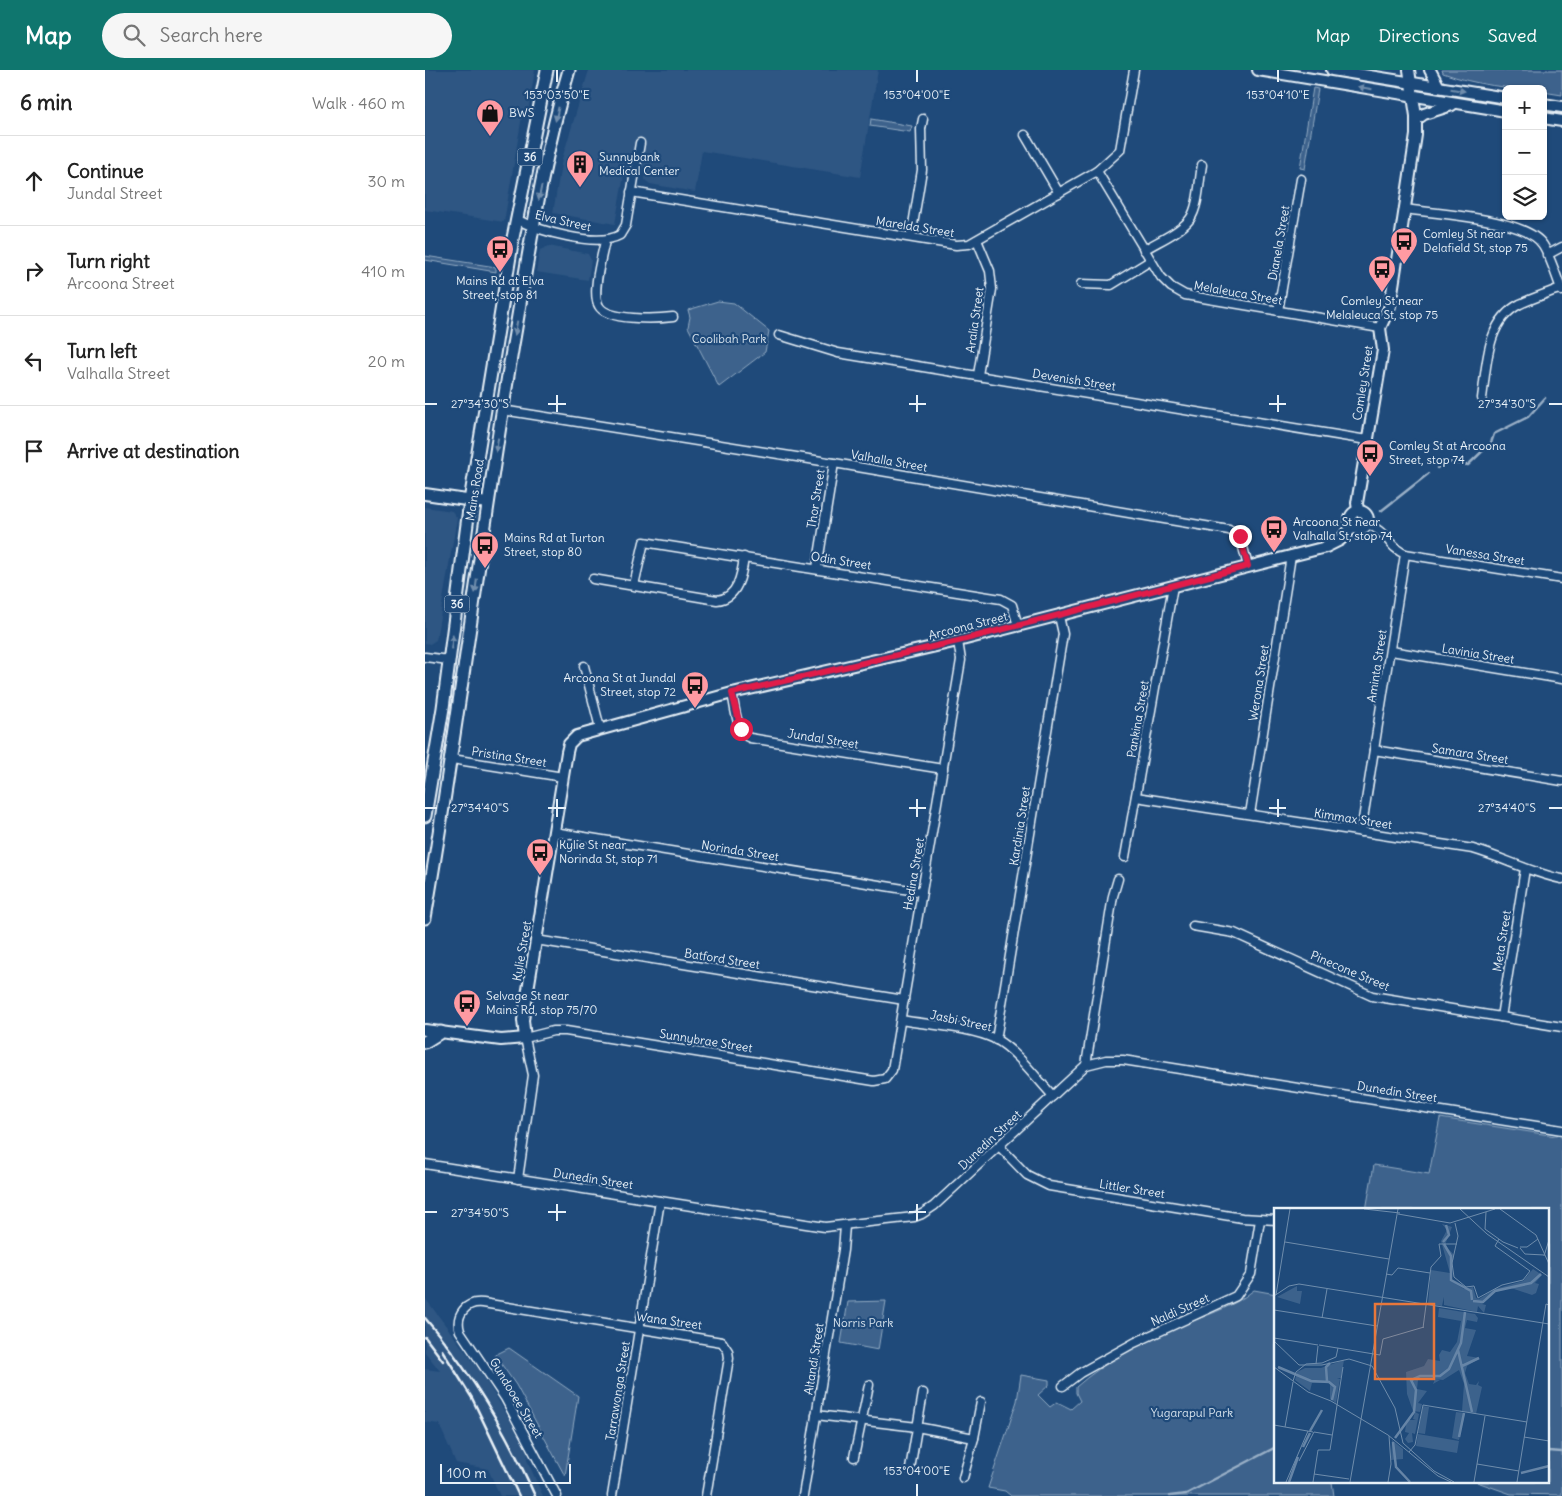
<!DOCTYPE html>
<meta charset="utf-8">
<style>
body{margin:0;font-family:Delius,sans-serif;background:#f6f6f6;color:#222}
.controls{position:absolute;right:15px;top:15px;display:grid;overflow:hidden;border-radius:8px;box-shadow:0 1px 4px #0004}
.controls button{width:45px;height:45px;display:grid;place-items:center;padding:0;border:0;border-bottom:1px solid #e0e0e0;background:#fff;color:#222;font:25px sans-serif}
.scale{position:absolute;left:15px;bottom:12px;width:131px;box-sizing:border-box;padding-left:5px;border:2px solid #e8f1f8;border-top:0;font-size:14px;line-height:18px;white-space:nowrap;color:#e8f1f8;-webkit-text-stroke:4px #1f4a7a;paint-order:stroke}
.stop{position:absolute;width:15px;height:15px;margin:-11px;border:4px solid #e11d48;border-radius:50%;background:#fff}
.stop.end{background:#e11d48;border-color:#fff;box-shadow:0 1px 5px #0008}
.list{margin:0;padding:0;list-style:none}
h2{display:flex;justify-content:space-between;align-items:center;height:65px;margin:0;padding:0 20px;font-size:21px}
h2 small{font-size:16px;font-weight:400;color:#767676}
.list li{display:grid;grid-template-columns:32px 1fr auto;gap:15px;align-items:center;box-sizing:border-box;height:90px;padding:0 20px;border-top:1px solid #e0e0e0}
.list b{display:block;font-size:19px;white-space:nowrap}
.list p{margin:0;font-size:16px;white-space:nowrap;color:#767676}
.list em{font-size:16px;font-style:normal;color:#767676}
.icon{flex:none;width:28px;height:28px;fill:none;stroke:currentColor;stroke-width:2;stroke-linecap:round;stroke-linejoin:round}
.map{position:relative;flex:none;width:1137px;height:1426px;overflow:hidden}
header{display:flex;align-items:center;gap:30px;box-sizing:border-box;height:70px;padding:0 25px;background:#0f766e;color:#fff}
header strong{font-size:24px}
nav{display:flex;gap:28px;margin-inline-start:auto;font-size:18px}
.search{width:350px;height:45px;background:#f6f6f6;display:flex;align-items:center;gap:12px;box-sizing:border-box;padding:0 18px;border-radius:28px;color:#767676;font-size:19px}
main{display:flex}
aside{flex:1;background:#fff}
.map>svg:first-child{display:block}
</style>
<header>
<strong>Map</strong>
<div class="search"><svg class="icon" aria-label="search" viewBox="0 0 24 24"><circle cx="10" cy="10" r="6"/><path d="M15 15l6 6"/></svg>Search here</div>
<nav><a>Map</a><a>Directions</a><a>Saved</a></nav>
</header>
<main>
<aside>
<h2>6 min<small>Walk · 460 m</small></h2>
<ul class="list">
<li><svg class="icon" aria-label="ahead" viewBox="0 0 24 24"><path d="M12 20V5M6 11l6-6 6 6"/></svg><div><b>Continue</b><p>Jundal Street</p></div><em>30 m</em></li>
<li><svg class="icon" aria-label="right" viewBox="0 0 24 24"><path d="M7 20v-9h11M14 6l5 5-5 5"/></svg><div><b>Turn right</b><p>Arcoona Street</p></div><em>410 m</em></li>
<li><svg class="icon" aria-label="left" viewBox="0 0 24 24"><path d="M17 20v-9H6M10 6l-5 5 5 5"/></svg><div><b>Turn left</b><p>Valhalla Street</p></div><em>20 m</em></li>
<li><svg class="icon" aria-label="arrive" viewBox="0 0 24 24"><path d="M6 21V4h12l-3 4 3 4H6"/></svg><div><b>Arrive at destination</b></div></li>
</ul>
</aside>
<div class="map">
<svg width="1137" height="1426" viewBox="0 0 1137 1426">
<rect width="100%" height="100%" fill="#1f4a7a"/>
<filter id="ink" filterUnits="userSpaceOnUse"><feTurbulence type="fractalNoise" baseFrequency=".02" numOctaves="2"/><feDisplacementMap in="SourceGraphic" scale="10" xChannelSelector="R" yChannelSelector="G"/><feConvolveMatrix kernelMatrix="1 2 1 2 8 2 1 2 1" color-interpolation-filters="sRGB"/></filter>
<g filter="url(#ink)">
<g fill="#2e5683">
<polygon points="0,0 110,0 103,42 97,46 79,152 0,140"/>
<polygon points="164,0 453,0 435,107 277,81 270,122 225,114 220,110 220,103 200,100 190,154 128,143 137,89"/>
<polygon points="124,176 163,184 166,190 163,210 111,202 115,180"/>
<polygon points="0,437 27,441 32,448 11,570 5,574 0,573"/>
<polygon points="0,1228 55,1301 82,1345 103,1383 102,1390 118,1426 75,1426 63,1399 31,1393 14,1354 0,1352 0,1299 15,1301 0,1282"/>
</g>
<g fill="#3c628c" stroke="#92aac2">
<path d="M1017,0H1137V25L1118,22V19C1084,19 1051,15 1018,3Z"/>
<polygon points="888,18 893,19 880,99 875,98"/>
<polygon points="446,49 487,56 485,62 445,56"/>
<polygon points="0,186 71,197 71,202 0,190"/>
<polygon points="293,231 309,233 344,261 340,282 294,317 263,257 265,247 263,240"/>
<polygon points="1015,1048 1137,1067 1137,1425 1086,1424 1052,1412 1123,1412 1123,1140 941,1140 949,1095 1004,1104"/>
<path d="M829,1220L851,1224V1412H907L909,1426H586L580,1421L563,1418L592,1331L596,1305L624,1310V1315L613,1325L625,1337L632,1332L646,1339L655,1331L651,1323V1317C679,1292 716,1273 750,1258C778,1246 806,1239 829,1220Z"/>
<polygon points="461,1231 453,1280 416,1273 423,1232"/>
<polygon points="84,1278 153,1326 140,1406 91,1315 70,1285"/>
</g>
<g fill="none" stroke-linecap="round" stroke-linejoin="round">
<g stroke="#9ab0c7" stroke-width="2.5">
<polyline points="1012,398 1023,392 1043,395 1066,373 1069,364 1103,347 1120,328"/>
<polyline points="956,441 1003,404"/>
<polyline points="1123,1381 1137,1382"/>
<polyline points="745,1426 761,1424 851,1377"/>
</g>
<g stroke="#e8f1f8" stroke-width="11">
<g id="street">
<polyline points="600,65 634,123"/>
<polyline points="672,101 736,207 746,217 760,225 955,258"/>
<polyline points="206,122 531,175 544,174 672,101 695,80 709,0"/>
<path d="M980,139C1012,144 1101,148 1118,175C1126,188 1131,206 1137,221"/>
<path d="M91,149C114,161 172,178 195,165L201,155L215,73"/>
<polyline points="486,167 497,100 496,59 498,49"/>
<polyline points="552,170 565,201 567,219 553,305"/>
<path d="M180,171C177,186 166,223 174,236C182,251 232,249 248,247"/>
<path d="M719,180C733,171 754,163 765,149C774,136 774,111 777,95"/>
<polyline points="1122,185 1137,177"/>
<polyline points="656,214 686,215 725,191"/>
<polyline points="853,241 876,109"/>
<polyline points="354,265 413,283 942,370"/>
<path d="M1057,328C1062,295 1061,251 1095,234C1108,228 1123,223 1136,218"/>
<polyline points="77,340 409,393 804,460 815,466 823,496"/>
<polyline points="980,484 1137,509"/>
<polyline points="392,498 409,393"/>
<path d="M168,509L292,530C313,528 317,504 319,487"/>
<polyline points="209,515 219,472 576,529 587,535 593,556"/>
<polyline points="966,581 1137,609"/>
<polyline points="0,587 24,590"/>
<polyline points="159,596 175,658"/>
<path d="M307,623C310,636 311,663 325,668L518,699"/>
<polyline points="949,680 1137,711"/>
<polyline points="27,689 138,707"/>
<path d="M711,727L1048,779C1079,788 1106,803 1137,809"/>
<polyline points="825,744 866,486"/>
<polyline points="129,762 497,822"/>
<path d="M936,762L980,484C964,478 961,460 942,454"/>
<polyline points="700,787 748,516"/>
<polyline points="768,856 809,863 947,926 1137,957"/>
<polyline points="111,870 479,930"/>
<polyline points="1076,947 1100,799"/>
<path d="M476,950C504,955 545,957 570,969C590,979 613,1010 628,1026"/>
<polyline points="571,970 638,564 634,546"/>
<polyline points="661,995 688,826 693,809"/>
<polyline points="574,1076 602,1105 624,1116 817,1148 851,1150"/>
<polyline points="0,1094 400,1157 489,1147 497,1144 509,1136 661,995 681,990 698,990 1137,1060"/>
<polyline points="93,1109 108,1005 100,968 128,961 141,961 449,1011 460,1009 467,1000 536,590 533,571"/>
<polyline points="638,1316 655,1303 709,1273 811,1226 826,1204 835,1150"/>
<polyline points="391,1345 492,1357 549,1368"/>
<polyline points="429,1387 444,1315"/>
<polyline points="485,1399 498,1323"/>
<polyline points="538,1408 549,1368 556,1332"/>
<path d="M132,1426L80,1328L35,1261C30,1245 41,1231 58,1233L297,1272L303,1281L304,1288L281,1426"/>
<polyline points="187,1426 235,1131"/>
<polyline points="378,1426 418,1180 420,1156"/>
</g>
</g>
<g stroke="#e8f1f8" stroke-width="14">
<g id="secondary">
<polyline points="833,0 1081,41"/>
<polyline points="907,0 1081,28"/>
<polyline points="1005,0 1014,17"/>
<polyline points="1118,34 1137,37"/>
<polyline points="1118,48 1137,51"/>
<polyline points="991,50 999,44 1027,35"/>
<polyline points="0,424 62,433"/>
<polyline points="933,441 932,433 958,280 955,258 965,236 991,65 991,46 984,0"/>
<circle cx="934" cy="450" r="9"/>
<polyline points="0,960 76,970 100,968 98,950 142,682 144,674 152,666 307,623 533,571 901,477 915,470 928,457"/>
</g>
</g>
<g stroke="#e8f1f8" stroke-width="15">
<g id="primary">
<polyline points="0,746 18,638 45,431 88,168 122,0"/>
<path d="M0,848C33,657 56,466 88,275C104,183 117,90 144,0"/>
<polyline points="0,972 16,962"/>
</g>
</g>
<use href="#street" stroke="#1f4a7a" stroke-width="8"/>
<use href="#secondary" stroke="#1f4a7a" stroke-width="10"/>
<use href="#primary" stroke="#1f4a7a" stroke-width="11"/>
<g stroke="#e8f1f8" stroke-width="2.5">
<path d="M0,1248C46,1302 82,1362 110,1426"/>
<polyline points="0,1267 18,1291"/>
<polyline points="17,1280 47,1328 94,1426"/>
</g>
</g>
<defs><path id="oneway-solid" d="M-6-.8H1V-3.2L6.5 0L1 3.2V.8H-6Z" transform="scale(1.25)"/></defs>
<g fill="#6f8dac">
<use href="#oneway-solid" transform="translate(940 18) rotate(-170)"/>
<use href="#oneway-solid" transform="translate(1033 20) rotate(9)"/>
<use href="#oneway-solid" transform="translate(132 44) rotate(103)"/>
<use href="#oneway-solid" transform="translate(115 123) rotate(102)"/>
<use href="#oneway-solid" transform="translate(91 258) rotate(100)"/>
<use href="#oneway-solid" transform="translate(72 375) rotate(99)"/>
<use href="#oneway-solid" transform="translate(51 516) rotate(97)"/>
<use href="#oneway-solid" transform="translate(27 572) rotate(-83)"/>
</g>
</g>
<g fill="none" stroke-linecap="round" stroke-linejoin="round" filter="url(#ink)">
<polyline stroke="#e11d48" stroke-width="6" points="316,659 307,623 533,571 823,496 815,466"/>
</g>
<path fill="none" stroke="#e8f1f8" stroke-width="2" d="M132,0V12M492,0V12M853,0V12M132,325V342M492,325V342M853,325V342M0,334H12M123,334H141M484,334H501M844,334H861M1124,334H1137M132,729V747M492,729V747M853,729V747M0,738H12M123,738H141M484,738H501M844,738H861M1124,738H1137M132,1134V1151M492,1134V1151M0,1142H12M123,1142H141M484,1142H501M492,1414V1426"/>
<defs>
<g id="shop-pin" transform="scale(1.4375)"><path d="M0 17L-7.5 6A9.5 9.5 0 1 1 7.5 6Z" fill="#ff9aa2" stroke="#1f4a7a"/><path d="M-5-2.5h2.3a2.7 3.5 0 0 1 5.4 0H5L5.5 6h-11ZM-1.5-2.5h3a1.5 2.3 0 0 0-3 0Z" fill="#111"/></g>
<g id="building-pin" transform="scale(1.4375)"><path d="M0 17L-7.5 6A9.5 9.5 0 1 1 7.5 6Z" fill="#ff9aa2" stroke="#1f4a7a"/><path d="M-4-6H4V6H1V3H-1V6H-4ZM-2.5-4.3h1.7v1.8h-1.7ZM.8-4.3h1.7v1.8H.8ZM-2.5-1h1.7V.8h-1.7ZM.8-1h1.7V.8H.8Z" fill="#111"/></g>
<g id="bus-pin" transform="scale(1.4375)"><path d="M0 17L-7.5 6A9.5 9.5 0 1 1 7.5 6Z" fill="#ff9aa2" stroke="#1f4a7a"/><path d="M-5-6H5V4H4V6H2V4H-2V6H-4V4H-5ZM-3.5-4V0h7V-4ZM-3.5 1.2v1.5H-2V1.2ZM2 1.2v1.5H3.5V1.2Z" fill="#111"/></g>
</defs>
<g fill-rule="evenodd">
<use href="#shop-pin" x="65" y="43"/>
<use href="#building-pin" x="155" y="94"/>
<use href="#bus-pin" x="979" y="171"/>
<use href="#bus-pin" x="75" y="179"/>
<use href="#bus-pin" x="957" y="199"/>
<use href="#bus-pin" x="945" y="383"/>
<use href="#bus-pin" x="849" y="459"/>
<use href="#bus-pin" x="60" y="475"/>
<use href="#bus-pin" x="270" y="615"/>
<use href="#bus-pin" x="115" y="782"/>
<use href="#bus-pin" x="42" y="933"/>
</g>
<g text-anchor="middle" stroke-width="4.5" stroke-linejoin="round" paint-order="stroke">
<g fill="#1f4a7a" stroke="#acbfd2" stroke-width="1">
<rect x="92.5" y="78.5" width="25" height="17" rx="4"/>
<rect x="19.5" y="525.5" width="25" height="17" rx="4"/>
</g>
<g font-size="11" font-weight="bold" fill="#e8f1f8">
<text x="105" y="91">36</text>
<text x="32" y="538">36</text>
</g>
<g font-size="12" fill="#e8f1f8" stroke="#1f4a7a" text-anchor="start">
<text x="84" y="47">BWS</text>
<text x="174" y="91">Sunnybank<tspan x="174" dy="14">Medical Center</tspan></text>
<text x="998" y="168">Comley St near<tspan x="998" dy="14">Delafield St, stop 75</tspan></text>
<text x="75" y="215" text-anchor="middle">Mains Rd at Elva<tspan x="75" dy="14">Street, stop 81</tspan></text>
<text x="957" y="235" text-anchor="middle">Comley St near<tspan x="957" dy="14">Melaleuca St, stop 75</tspan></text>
<text x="964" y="380">Comley St at Arcoona<tspan x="964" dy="14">Street, stop 74</tspan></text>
<text x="868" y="456">Arcoona St near<tspan x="868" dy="14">Valhalla St, stop 74</tspan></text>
<text x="79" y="472">Mains Rd at Turton<tspan x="79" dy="14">Street, stop 80</tspan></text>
<text x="251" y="612" text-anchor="end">Arcoona St at Jundal<tspan x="251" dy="14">Street, stop 72</tspan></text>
<text x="134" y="779">Kylie St near<tspan x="134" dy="14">Norinda St, stop 71</tspan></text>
<text x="61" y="930">Selvage St near<tspan x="61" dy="14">Mains Rd, stop 75/70</tspan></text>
</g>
<g font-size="12" fill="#e8f1f8" stroke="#1f4a7a">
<text transform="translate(138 151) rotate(13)" y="4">Elva Street</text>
<text transform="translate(490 157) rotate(9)" y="4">Marelda Street</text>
<text transform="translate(854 173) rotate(-80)" y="4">Dianela Street</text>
<text transform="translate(813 223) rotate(10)" y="4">Melaleuca Street</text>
<text transform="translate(550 250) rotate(-82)" y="4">Aralia Street</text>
<text transform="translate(649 310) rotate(9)" y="4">Devenish Street</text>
<text transform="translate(938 313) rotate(-81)" y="4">Comley Street</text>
<text transform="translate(464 391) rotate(10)" y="4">Valhalla Street</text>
<text transform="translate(50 420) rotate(-81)" y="4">Mains Road</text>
<text transform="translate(391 429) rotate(-81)" y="4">Thor Street</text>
<text transform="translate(1060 485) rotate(9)" y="4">Vanessa Street</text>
<text transform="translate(416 491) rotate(9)" y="4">Odin Street</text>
<text transform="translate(543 556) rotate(-14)" y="4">Arcoona Street</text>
<text transform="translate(1053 584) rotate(9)" y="4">Lavinia Street</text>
<text transform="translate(952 596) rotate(-81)" y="4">Aminta Street</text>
<text transform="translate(834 613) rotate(-81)" y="4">Werona Street</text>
<text transform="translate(713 649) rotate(-80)" y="4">Pankina Street</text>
<text transform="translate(398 669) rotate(9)" y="4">Jundal Street</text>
<text transform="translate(1045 684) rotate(9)" y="4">Samara Street</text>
<text transform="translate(84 687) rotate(9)" y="4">Pristina Street</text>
<text transform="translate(928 749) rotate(9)" y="4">Kimmax Street</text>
<text transform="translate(595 756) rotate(-81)" y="4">Kardinia Street</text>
<text transform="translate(315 781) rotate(9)" y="4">Norinda Street</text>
<text transform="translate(489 804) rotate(-80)" y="4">Hedina Street</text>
<text transform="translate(1077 871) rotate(-81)" y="4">Meta Street</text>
<text transform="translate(97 881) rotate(-80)" y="4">Kylie Street</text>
<text transform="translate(297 889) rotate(9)" y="4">Batford Street</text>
<text transform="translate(925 901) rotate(23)" y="4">Pinecone Street</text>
<text transform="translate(536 951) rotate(12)" y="4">Jasbi Street</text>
<text transform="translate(281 971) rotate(9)" y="4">Sunnybrae Street</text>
<text transform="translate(972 1022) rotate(9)" y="4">Dunedin Street</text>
<text transform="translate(565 1070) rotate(-43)" y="4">Dunedin Street</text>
<text transform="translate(168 1109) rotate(9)" y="4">Dunedin Street</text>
<text transform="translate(707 1119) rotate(9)" y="4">Littler Street</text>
<text transform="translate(755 1240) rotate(-24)" y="4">Naldi Street</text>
<text transform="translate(244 1251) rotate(8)" y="4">Wana Street</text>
<text transform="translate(389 1289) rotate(-81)" y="4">Altandi Street</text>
<text transform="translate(193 1321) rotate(-81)" y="4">Tarrawonga Street</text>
<text transform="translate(91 1328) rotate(59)" y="4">Gundooee Street</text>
</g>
<g font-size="12" fill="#d7e3ed" stroke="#1f4a7a">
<text x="304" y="273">Coolibah Park</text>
<text x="438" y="1257">Norris Park</text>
<text x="767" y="1347">Yugarapul Park</text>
</g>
</g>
<g transform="translate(849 1138)">
<rect width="275" height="275" fill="#1f4a7a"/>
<path d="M168,16L178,19L171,37L180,47L176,69L179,74L190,81L199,79L202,90L205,91L221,81L249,73L259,61L268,67L261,75L265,76L262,85L258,87L237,80L221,84L208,96L212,97L210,105L204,98L203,104L170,97V89L168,98L154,96L157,62L176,65L167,33L173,22ZM23,78V83H28L26,96L3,89ZM165,100L201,106L204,110L203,114L193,112L191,120L202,122L193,148L206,150L193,158L191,165L195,176L202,177L205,173L204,177L208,179L202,206L188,203L190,176L185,162L169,172L161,171L166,172L159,176L161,171L144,172L143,181L153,183L144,195L148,196L146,204L139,203L133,186L132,164L150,158L154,151L166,153L165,147L168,142L176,144L183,134L187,113L164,109ZM70,152L67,170H63L66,171L62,195L56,191V175H38L36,183L21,172L23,164L31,160H47ZM149,198L155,199L151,226L144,225ZM141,204L145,206L141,226L138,225L139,234L134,235L131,231L135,225L131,224L132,216L135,212H142L139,211ZM182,204L191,205L185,232L178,230ZM144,226L185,233L183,245L142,238ZM118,232L129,241V251L117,252Z" fill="#3c628c"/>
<path fill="none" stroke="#6685a7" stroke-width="2.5" d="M169,34L175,27L172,17M170,36L177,48V72L197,83L198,92M199,93L209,94L221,83L257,75L267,66M184,142L198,204M188,158L205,150M4,159L37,173L55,174L61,179L58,192M53,173L52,159L56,155M36,223L48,202M185,229L190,205M121,230L140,204L142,182L137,172L146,168H166L175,161L187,135L191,104M119,234L122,259L136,274M29,239L36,225M247,265L275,258M15,274L24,249"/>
<path fill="none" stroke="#6f8dac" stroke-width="1" d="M90,1L126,5M186,1L213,26L275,69M226,1L262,27L275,56M212,4L211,21L229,34L244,40M124,6L176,15L221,1M181,15L184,28L178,55L180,69L192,79L200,78L204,90L228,77L249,72L256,63L221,38L225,31M11,34L115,51M246,39H253L264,31M246,40L251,46L270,47M270,48L275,32M112,66L118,67L124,60L156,65M2,87L16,1M0,88L15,78L25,76L275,116M0,102L103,118M48,110L53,81M269,114L272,96L275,97M149,120L157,59L167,48L165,36H183M0,130L44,137M0,133L25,157H48L75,151L98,158L121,200L129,235L160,263L180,274M45,137L106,147L109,131L150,119M42,156L44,138M0,159L34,184L57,193L114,227L164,268L177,274M19,173L22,164L32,156L48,155L62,149L64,140M0,217L39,224M11,219L19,174M40,224L58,227M250,229L275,233M135,244L141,237L149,197L253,214M25,253L40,224M203,256L245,263M40,266L75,271M12,274L34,223M39,274L44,242H56L69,159M76,274L124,1M114,274L117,256L115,228M200,274L211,208M243,274L269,114"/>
<path fill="#e8773b" fill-opacity="0.15" stroke="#e8773b" stroke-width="2.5" d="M101,96H160V171H101Z"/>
<rect width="275" height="275" fill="none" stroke="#e8f1f8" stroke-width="2.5"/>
</g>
<g font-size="12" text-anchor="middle" fill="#e8f1f8" stroke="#1f4a7a" stroke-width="4.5" stroke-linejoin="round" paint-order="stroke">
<text x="132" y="29">153°03'50"E</text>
<text x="492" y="29">153°04'00"E</text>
<text x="853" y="29">153°04'10"E</text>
<text x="55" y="338">27°34'30"S</text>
<text x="1082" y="338">27°34'30"S</text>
<text x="55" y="742">27°34'40"S</text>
<text x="1082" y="742">27°34'40"S</text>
<text x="55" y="1147">27°34'50"S</text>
<text x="492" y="1405">153°04'00"E</text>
</g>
</svg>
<div class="controls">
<button>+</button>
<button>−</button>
<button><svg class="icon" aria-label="layers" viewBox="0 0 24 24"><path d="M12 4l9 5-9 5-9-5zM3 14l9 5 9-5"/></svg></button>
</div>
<div class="scale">100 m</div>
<div class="stop" style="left:316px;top:659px"></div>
<div class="stop end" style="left:815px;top:466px"></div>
</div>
</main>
